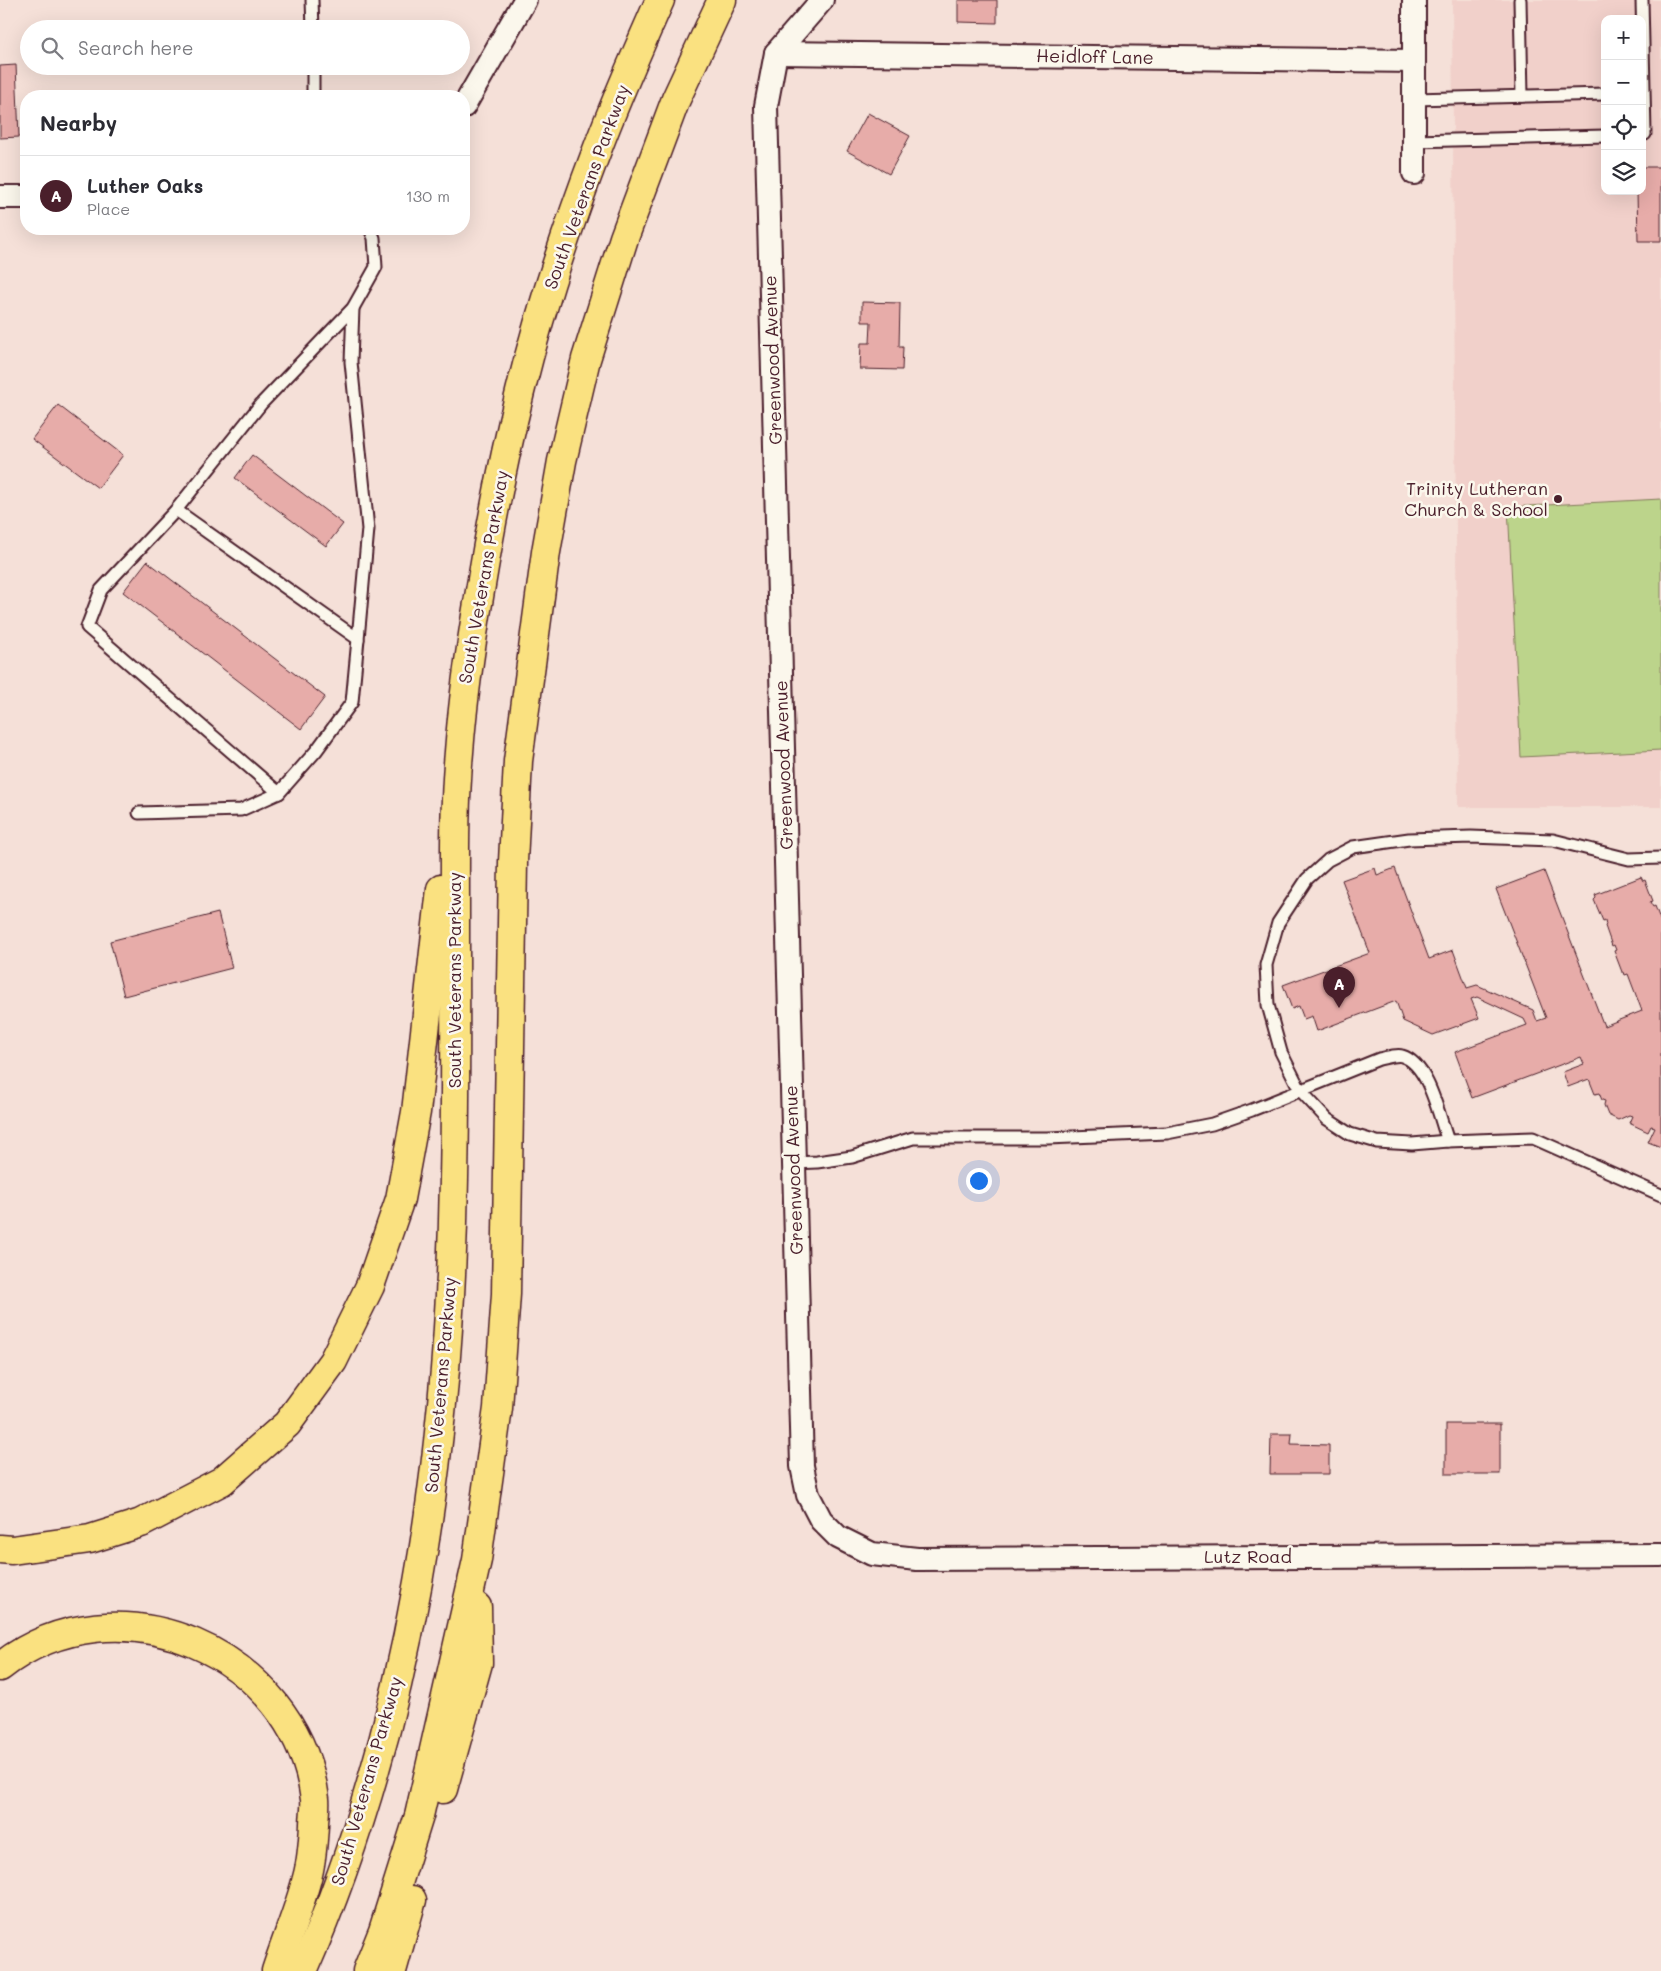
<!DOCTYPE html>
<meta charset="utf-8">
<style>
body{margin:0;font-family:Mali,sans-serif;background:#f2f2f3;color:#2b2b33}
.controls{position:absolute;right:15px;top:15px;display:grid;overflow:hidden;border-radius:10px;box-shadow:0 5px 20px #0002}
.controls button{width:45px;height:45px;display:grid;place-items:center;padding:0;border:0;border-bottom:1px solid #e1e1e2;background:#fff;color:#2b2b33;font:25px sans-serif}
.you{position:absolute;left:978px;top:1180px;width:18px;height:18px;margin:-12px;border:4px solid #fff;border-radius:50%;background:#1a73e8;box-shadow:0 0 0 8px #1a73e833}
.badge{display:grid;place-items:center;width:32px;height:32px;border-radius:50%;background:#4a1f2b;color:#fff;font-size:16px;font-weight:700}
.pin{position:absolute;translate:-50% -41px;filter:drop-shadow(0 1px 2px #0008)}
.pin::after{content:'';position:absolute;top:26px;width:18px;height:15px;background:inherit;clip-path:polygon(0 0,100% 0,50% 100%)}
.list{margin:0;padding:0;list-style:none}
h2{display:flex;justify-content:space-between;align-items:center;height:65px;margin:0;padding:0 20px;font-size:21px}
h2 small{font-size:16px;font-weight:400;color:#7c7c81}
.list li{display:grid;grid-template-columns:32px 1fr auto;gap:15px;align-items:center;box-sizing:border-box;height:80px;padding:0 20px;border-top:1px solid #e1e1e2}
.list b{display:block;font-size:19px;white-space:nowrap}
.list p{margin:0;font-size:16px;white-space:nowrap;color:#7c7c81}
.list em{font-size:16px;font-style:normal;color:#7c7c81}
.icon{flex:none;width:28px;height:28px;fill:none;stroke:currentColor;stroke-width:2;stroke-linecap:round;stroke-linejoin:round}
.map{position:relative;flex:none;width:1661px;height:1971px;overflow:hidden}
.search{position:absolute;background:#fff;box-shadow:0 5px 20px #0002;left:20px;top:20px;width:450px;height:55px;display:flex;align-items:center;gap:12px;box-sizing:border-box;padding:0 18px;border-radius:28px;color:#7c7c81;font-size:19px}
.panel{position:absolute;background:#fff;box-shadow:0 5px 20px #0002;left:20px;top:90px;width:450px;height:145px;border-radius:20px}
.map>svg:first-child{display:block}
</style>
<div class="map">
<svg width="1661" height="1971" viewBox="0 0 1661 1971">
<rect width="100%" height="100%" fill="#f5e0d8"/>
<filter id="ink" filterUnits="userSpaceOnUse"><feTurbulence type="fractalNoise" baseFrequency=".02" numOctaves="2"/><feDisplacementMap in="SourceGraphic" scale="10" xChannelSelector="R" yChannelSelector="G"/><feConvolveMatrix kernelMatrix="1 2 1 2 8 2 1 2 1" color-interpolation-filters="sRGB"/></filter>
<g filter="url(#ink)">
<path fill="#f1d0ca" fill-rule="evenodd" d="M1452,0H1661V807H1458ZM1605,19H1642V191H1605Z"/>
<polygon fill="#bcd48b" stroke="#837a5b" points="1661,499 1661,750 1521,757 1508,507"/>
<g fill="#e7aca9" stroke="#4a1f2b">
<polygon points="958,0 997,0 997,23 958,22"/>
<polygon points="16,65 19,137 0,138 0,66"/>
<polygon points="868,113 910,136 889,174 847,151"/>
<polygon points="1642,167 1661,167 1661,241 1638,241 1637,191 1642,191"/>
<polygon points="862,302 900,303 899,347 903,347 902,370 860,369 861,343 870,343 871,322 862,322"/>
<polygon points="58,405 123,455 98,488 32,439"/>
<polygon points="252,455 343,524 326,546 235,478"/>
<polygon points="147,561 325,697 301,729 123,592"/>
<polygon points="1375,868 1377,875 1395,868 1429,959 1453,950 1467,988 1477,985 1533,1010 1537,1021 1546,1018 1496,889 1544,871 1604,1026 1642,1011 1628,974 1625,975 1624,972 1622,972 1614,951 1616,950 1614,945 1612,946 1605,926 1606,925 1605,920 1603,921 1594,900 1596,898 1595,895 1641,877 1643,881 1645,880 1653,901 1650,902 1653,907 1655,906 1661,922 1661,1147 1648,1142 1655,1127 1651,1126 1648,1132 1629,1123 1632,1116 1629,1115 1618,1120 1608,1115 1604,1105 1605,1101 1602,1100 1599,1093 1595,1094 1589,1079 1568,1087 1563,1072 1584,1064 1581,1057 1472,1098 1455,1052 1527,1025 1524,1019 1477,997 1471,999 1479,1018 1433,1035 1403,1021 1396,1001 1317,1031 1312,1016 1304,1019 1299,1006 1292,1009 1283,985 1370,953 1342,880"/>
<polygon points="218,913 232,968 124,996 110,941"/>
<rect x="1446" y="1424" width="54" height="50"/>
<polygon points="1271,1434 1292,1434 1291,1444 1329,1445 1329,1474 1270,1474"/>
</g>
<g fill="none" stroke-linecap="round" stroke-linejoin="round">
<g stroke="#4a1f2b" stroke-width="15">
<g id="service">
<polyline points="312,0 313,29"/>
<polyline points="1520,0 1522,96"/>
<polyline points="313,96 313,66"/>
<polyline points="1414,99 1605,94"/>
<polyline points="1642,134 1645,134 1642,0"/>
<polyline points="1414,141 1605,136"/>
<polyline points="176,510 358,639 368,529 351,362 353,308"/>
<polyline points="279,793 87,627 101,590 176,510 261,404 353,308 376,267 374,238 370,229"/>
<polyline points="139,813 241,810 279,793 316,751 352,702 358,639"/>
<polyline points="1448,1141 1412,1144 1377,1142 1350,1134 1327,1119 1300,1090 1281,1052 1268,1005 1266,965 1278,923 1307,879 1328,860 1353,847 1409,839 1471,837 1553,840 1629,859 1661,858"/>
<path d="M794,1163L817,1162L852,1157L913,1138H1048L1167,1133L1212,1124L1252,1110L1379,1059C1386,1058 1396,1054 1402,1056C1429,1064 1439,1117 1448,1141L1533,1138L1661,1195"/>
</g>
</g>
<g stroke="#4a1f2b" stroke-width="26">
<g id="minor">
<polyline points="822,0 776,53 766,106 802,1466 808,1495 821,1520 838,1537 872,1554 917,1559 1661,1555"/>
<polyline points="1414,0 1414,173"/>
<polyline points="776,53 1414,61"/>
<polyline points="464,106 525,0"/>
<polyline points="0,197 26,197"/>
</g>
</g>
<g stroke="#4a1f2b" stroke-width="31">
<g id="motorway">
<polyline points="0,1549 12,1550 90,1539 141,1523 222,1481 287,1424 333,1361 370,1286 400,1199 416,1112 441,889"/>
<path d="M0,1667C117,1574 296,1652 315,1799C316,1807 314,1817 314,1825C313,1842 312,1861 307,1878C299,1909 286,1940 276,1971"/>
<polyline points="443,1789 478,1663 477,1607"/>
<path d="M303,1971C412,1723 450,1448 454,1178C456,1090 455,1002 455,914C455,860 454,806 459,752C463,698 471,644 480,591C491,524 504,457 520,392C540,310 567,229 597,150C616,99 638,50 660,0"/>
<polyline points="367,1971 383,1931 419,1816 477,1560 498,1408 506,1294 513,862 518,761 546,552 562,461 586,359 624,238 676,99 722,0"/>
<polyline points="392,1971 412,1900"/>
</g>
</g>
<use href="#service" stroke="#fbf7ec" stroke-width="11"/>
<use href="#minor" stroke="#fbf7ec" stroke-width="22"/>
<use href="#motorway" stroke="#fae180" stroke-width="28"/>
</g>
</g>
<circle fill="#4a1f2b" stroke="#fbf7ec" stroke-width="2" cx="1558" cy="499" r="5"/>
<g text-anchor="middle" stroke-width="5" stroke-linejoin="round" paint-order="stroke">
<g font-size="18" fill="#4a1f2b" stroke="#fbf7ec">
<text transform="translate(1095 57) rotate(1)" y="6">Heidloff Lane</text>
<text transform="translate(587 187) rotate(-70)" y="6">South Veterans Parkway</text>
<text transform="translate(773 360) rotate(-92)" y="6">Greenwood Avenue</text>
<text transform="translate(484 577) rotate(-80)" y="6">South Veterans Parkway</text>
<text transform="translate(784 765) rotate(-92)" y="6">Greenwood Avenue</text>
<text transform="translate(455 980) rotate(-90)" y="6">South Veterans Parkway</text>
<text transform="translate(794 1170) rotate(-92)" y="6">Greenwood Avenue</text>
<text transform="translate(441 1385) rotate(-85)" y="6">South Veterans Parkway</text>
<text x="1248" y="1563">Lutz Road</text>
<text transform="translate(367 1781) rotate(-74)" y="6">South Veterans Parkway</text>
</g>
<g font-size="18" fill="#4a1f2b" stroke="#fbf7ec" text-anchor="end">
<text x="1548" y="495">Trinity Lutheran<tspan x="1548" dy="21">Church &amp; School</tspan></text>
</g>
</g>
</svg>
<div class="controls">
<button>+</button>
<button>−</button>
<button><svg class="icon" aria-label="locate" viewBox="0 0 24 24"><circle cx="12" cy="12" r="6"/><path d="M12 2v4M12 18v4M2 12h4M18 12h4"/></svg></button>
<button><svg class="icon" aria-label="layers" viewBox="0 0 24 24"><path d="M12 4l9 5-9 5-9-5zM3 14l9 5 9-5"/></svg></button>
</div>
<div class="you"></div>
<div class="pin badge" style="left:1339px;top:1008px">A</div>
<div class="search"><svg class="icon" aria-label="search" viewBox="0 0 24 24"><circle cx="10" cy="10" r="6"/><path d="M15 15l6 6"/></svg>Search here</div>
<section class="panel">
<h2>Nearby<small></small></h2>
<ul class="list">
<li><span class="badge">A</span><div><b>Luther Oaks</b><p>Place</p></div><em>130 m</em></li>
</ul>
</section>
</div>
